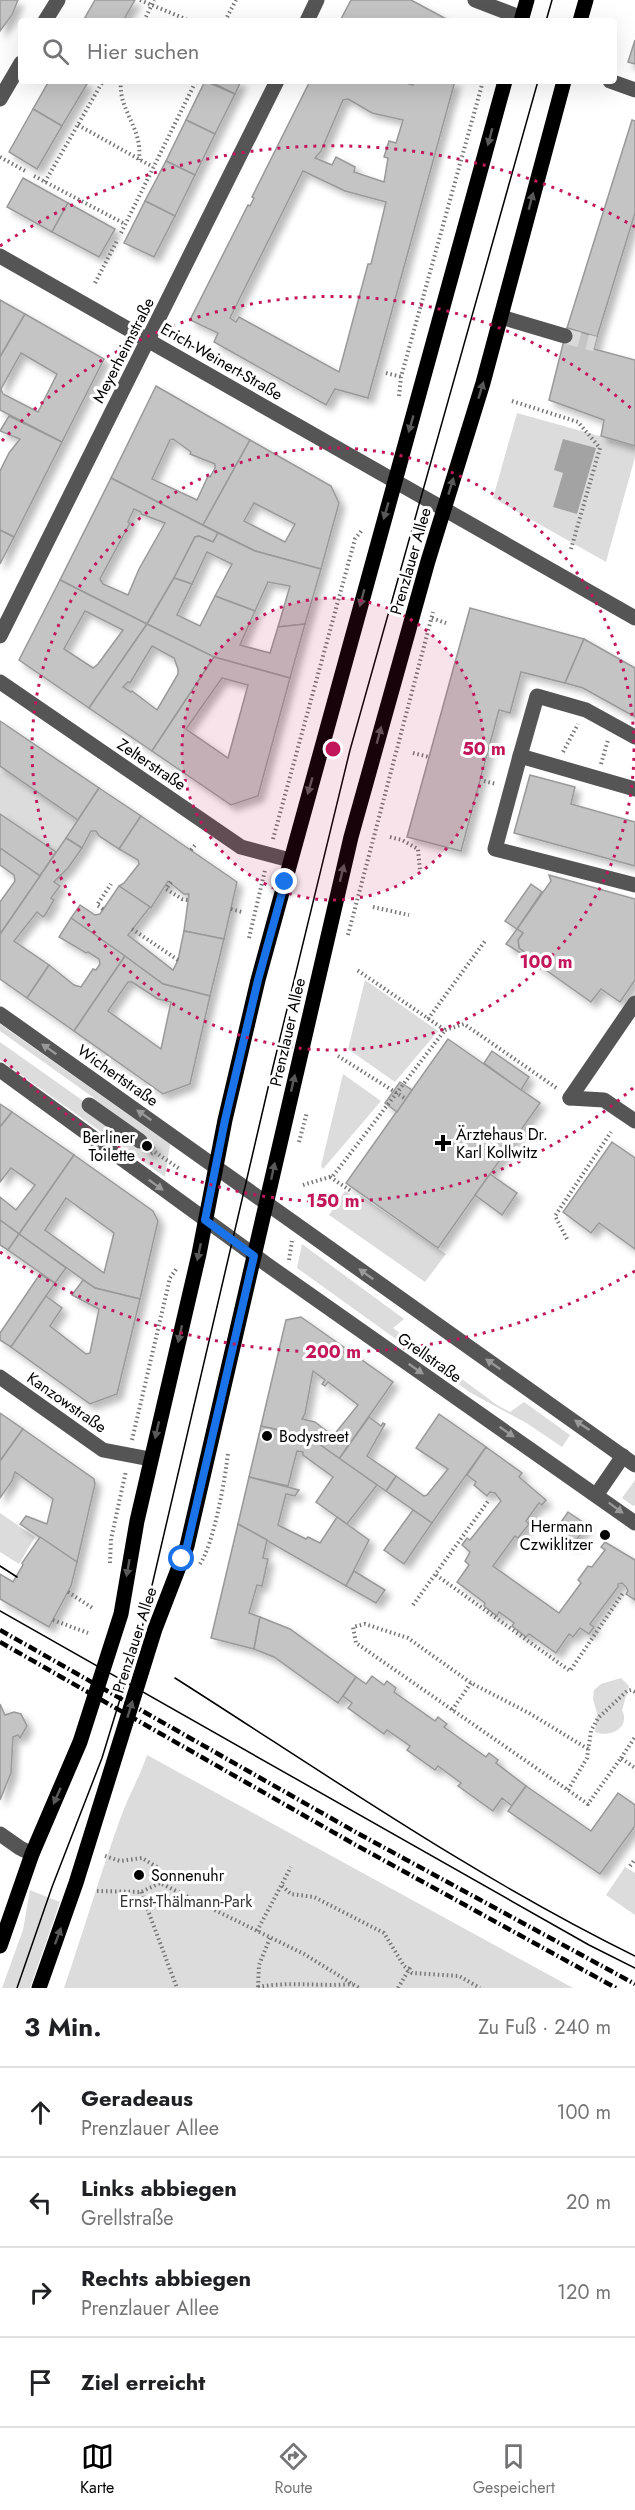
<!DOCTYPE html>
<html lang="de">
<meta charset="utf-8">
<style>
body{margin:0;font-family:Jost,sans-serif;background:#f6f6f6;color:#202124}
.stop{position:absolute;width:18px;height:18px;margin:-14px;border:4px solid #1a73e8;border-radius:50%;background:#fff}
.stop.end{background:#1a73e8;border-color:#fff;box-shadow:0 2px 6px #0008}
.list{margin:0;padding:0;list-style:none}
h2{display:flex;justify-content:space-between;align-items:center;height:78px;margin:0;padding:0 24px;font-size:26px}
h2 small{font-size:20px;font-weight:400;color:#757577}
.list li{display:grid;grid-template-columns:39px 1fr auto;gap:18px;align-items:center;box-sizing:border-box;height:90px;padding:0 24px;border-top:2px solid #e0e0e0}
.list b{display:block;font-size:22px;white-space:nowrap}
.list p{margin:0;font-size:20px;white-space:nowrap;color:#757577}
.list em{font-size:20px;font-style:normal;color:#757577}
.icon{flex:none;width:33px;height:33px;fill:none;stroke:currentColor;stroke-width:2;stroke-linecap:round;stroke-linejoin:round}
.map{position:relative;flex:none;width:635px;height:1988px;overflow:hidden}
.search{position:absolute;background:#fff;box-shadow:0 6px 24px #0002;left:18px;right:18px;top:18px;height:66px;display:flex;align-items:center;gap:15px;box-sizing:border-box;padding:0 21px;border-radius:6px;color:#757577;font-size:22px}
.sheet{height:438px;background:#fff}
nav{display:flex;justify-content:space-around;align-items:center;box-sizing:border-box;height:84px;border-top:2px solid #e0e0e0;background:#fff;font-size:16px;color:#757577}
nav a{display:grid;justify-items:center;gap:3px}
nav .on{color:#000}
.map>svg:first-child{display:block}
</style>
<div class="map">
<svg width="635" height="1988" viewBox="0 0 635 1988">
<defs>
<filter id="shadow"><feDropShadow dx="5.5" dy="5.5" stdDeviation="3" flood-color="#0004"/></filter>
</defs>
<rect width="100%" height="100%" fill="#fff"/>
<g fill="#dcdcdc">
<polygon points="517,413 635,446 635,457 606,562 493,498"/>
<polygon points="0,766 78,820 56,852 0,814"/>
<polygon points="365,980 438,1031 395,1082 348,1049"/>
<polygon points="0,1024 170,1144 165,1177 0,1060 0,1042 89,1105 94,1098 0,1031"/>
<polygon points="343,1074 381,1101 323,1169 321,1166"/>
<polygon points="345,1191 358,1199 361,1196 446,1254 425,1282 329,1215"/>
<polygon points="302,1244 404,1319 393,1328 497,1405 510,1412 524,1402 570,1435 562,1447 528,1424 471,1393 297,1268"/>
<polygon points="635,1480 635,1505 633,1506 622,1498"/>
<polygon points="0,1513 35,1537 19,1564 0,1552"/>
<path d="M621,1678L629,1686L622,1710C631,1728 610,1738 595,1732L597,1713L593,1699L594,1690L601,1684Z"/>
<path d="M147,1755L573,1988H64C84,1930 101,1871 122,1814C130,1793 140,1776 147,1755Z"/>
<polygon points="625,1867 635,1873 635,1915 606,1895"/>
<polygon points="30,1890 60,1902 30,1988 2,1988 23,1930"/>
</g>
<polygon fill="#a3a3a3" points="563,439 596,448 577,514 553,507 563,473 554,470"/>
<g fill="#c4c4c4" stroke="#999" stroke-width="1.5" fill-rule="evenodd" filter="url(#shadow)">
<polygon points="0,0 18,0 12,15 0,31"/>
<polygon points="95,0 135,0 123,21 83,21"/>
<polygon points="351,0 411,0 450,21 340,21"/>
<polygon points="635,40 635,64 628,62"/>
<polygon points="49,81 82,81 87,84 62,126 33,109"/>
<polygon points="205,81 235,94 215,134 186,120"/>
<polygon points="209,81 241,81 235,94"/>
<path d="M310,81H400L413,85L414,81H455L368,398L335,389L326,405L214,342L218,333L190,320L248,205L250,206L254,198L252,197ZM348,99L372,113L403,120L396,143L389,141L384,157L388,158L384,182L354,172L355,167L336,157L332,165L315,158L321,151L343,100ZM303,171L345,191L386,202L371,264H368L339,372L239,317L236,322L230,318Z"/>
<polygon points="33,109 62,126 37,169 9,152"/>
<polygon points="186,120 215,134 195,175 166,161"/>
<polygon points="632,120 635,121 635,213 597,337 567,328"/>
<polygon points="166,161 195,175 175,216 145,201"/>
<polygon points="23,178 68,203 52,232 7,207"/>
<polygon points="145,201 175,216 154,257 124,243"/>
<polygon points="68,203 115,229 99,257 52,232"/>
<polygon points="0,300 25,314 0,357"/>
<path d="M25,314L104,359L62,442L0,410V357ZM21,353L57,374L38,412L3,394L1,389Z"/>
<polygon points="567,328 597,337 594,349 635,360 635,446 601,436 604,420 549,400"/>
<path d="M156,386L250,440L203,525L111,478ZM173,439L191,452L190,454L215,464V468L210,477L208,476L197,500L152,479L170,440Z"/>
<polygon points="9,416 62,442 14,537 0,530 0,471 9,453 20,439 0,431"/>
<path d="M250,440L331,486L339,503L321,569L255,551L203,525ZM254,503L295,524L285,542L244,521Z"/>
<path d="M111,478L218,533L213,542L199,536L195,537L174,578L147,624L60,580ZM134,509L141,512V514L165,523L139,569L128,595L103,584L100,579L130,523L128,522Z"/>
<polygon points="0,530 14,537 0,564"/>
<polygon points="218,533 255,551 321,569 305,624 278,627 290,586 268,582 255,611 215,596 232,564 207,552 192,584 174,578 195,537 199,536 213,542"/>
<polygon points="174,578 192,584 177,615 200,626 215,596 255,611 240,645 270,653 278,627 305,624 290,678 214,657 147,624"/>
<path d="M60,580L147,624L89,708L19,660ZM85,611L123,630L98,664L93,668L64,649Z"/>
<polygon points="470,608 584,639 565,683 521,672 510,713 499,710 461,851 407,837"/>
<path d="M147,624L214,657L152,751L89,708ZM152,646L174,658L178,669V674L157,710L132,691L131,692L123,687L128,682L130,683Z"/>
<polygon points="584,639 635,668 635,717 583,688 565,683"/>
<path d="M214,657L290,678L258,796L231,805L152,751ZM222,678L248,685L228,758L186,729Z"/>
<polygon points="0,721 99,788 78,820 0,766"/>
<polygon points="530,775 575,787 571,804 635,822 635,866 514,833"/>
<polygon points="99,788 141,816 119,849 99,836 96,831 91,831 82,848 66,838"/>
<polygon points="0,814 56,852 40,876 0,848"/>
<polygon points="141,816 237,882 224,939 184,931 189,894 184,894 168,881 151,908 119,886 124,883 139,864 138,860 119,849"/>
<polygon points="66,838 82,848 68,868 54,882 60,886 51,898 54,900 45,915 43,917 37,912 14,941 49,965 27,998 0,979 0,934"/>
<polygon points="0,848 40,876 0,934 0,902 15,881 14,875 0,865"/>
<polygon points="549,875 635,899 635,980 620,1002 601,989 591,1002 533,961 534,959 519,948 518,940 523,933 517,929 551,881"/>
<polygon points="531,884 542,892 517,929 505,921"/>
<polygon points="119,886 150,907 128,935 173,970 178,960 184,931 224,939 210,996 163,984 71,918 80,905 95,915 100,914"/>
<polygon points="71,918 125,956 74,1031 27,998 49,965 74,985 81,987 93,969 96,970 100,964 99,959 88,952 86,953 59,937"/>
<polygon points="517,929 523,933 518,940 519,948 534,959 533,961 506,944"/>
<path d="M125,956L163,984L210,996L190,1084L163,1094L74,1031ZM128,982H132L158,999L171,1002L161,1049L108,1011Z"/>
<polygon points="448,1039 540,1103 438,1248 346,1183"/>
<polygon points="492,1051 529,1077 521,1090 484,1063"/>
<polygon points="400,1082 412,1090 397,1112 385,1103"/>
<polygon points="0,1104 12,1112 0,1127"/>
<polygon points="12,1112 74,1155 19,1234 0,1220 0,1197 16,1210 35,1185 11,1168 0,1182 0,1127"/>
<polygon points="143,1139 155,1148 151,1153 139,1145"/>
<polygon points="612,1142 635,1158 635,1249 599,1223 591,1233 563,1212"/>
<path d="M74,1155L153,1211L158,1221L140,1299L95,1288L19,1234ZM66,1198L114,1233L104,1273L45,1230Z"/>
<polygon points="490,1174 517,1193 502,1215 475,1195"/>
<polygon points="0,1220 19,1234 8,1250 0,1245"/>
<polygon points="19,1234 66,1268 55,1283 8,1250"/>
<polygon points="40,1274 55,1283 11,1347 0,1340 0,1333"/>
<polygon points="83,1280 95,1288 140,1299 117,1394 90,1404 11,1347 46,1296 62,1308 50,1326 86,1354 90,1353 99,1309 72,1295"/>
<path d="M301,1317L393,1382L339,1459L309,1437L261,1426L286,1320ZM313,1371L325,1380L322,1384L325,1386L328,1382L358,1405L333,1436L315,1422L302,1419L305,1414Z"/>
<polygon points="0,1413 23,1429 0,1461"/>
<polygon points="439,1414 486,1447 432,1523 386,1491 396,1476 424,1496 427,1495 448,1469 416,1448"/>
<polygon points="369,1417 381,1426 383,1423 385,1424 367,1456 396,1476 386,1491 339,1459"/>
<polygon points="261,1426 309,1437 377,1485 347,1524 316,1502 333,1477 303,1455 303,1452 297,1451 288,1486 249,1477"/>
<polygon points="23,1429 94,1479 95,1484 77,1562 20,1524 26,1516 47,1524 53,1499 15,1472 12,1481 0,1498 0,1461"/>
<polygon points="486,1447 522,1473 519,1477 546,1500 542,1505 539,1503 526,1521 529,1524 518,1538 515,1536 493,1566 559,1613 581,1583 578,1580 588,1566 592,1567 605,1550 601,1547 605,1542 635,1560 635,1600 626,1594 628,1591 626,1587 622,1583 618,1584 618,1587 590,1624 594,1627 589,1634 580,1628 573,1637 569,1634 556,1653 529,1634 526,1637 512,1626 514,1623 499,1612 497,1616 484,1606 485,1603 457,1582 469,1565 465,1561 470,1552 462,1545 467,1538 470,1540 501,1501 495,1493 490,1492 487,1496 474,1485 476,1482 467,1475"/>
<polygon points="249,1477 299,1490 295,1496 286,1494 278,1525 306,1539 308,1537 320,1543 337,1517 369,1540 346,1586 238,1524"/>
<polygon points="413,1510 432,1523 404,1564 384,1550"/>
<polygon points="568,1512 587,1525 573,1545 554,1532"/>
<polygon points="238,1524 267,1540 263,1558 268,1559 262,1586 257,1585 249,1613 260,1617 254,1649 211,1638"/>
<polygon points="40,1537 77,1562 71,1586 49,1627 0,1599 0,1574 13,1582 23,1565 22,1563"/>
<polygon points="354,1571 385,1590 376,1603 346,1586"/>
<polygon points="260,1617 290,1629 356,1677 338,1703 274,1657 254,1649"/>
<polygon points="372,1676 384,1685 387,1681 396,1688 394,1692 435,1721 438,1717 447,1724 444,1727 486,1757 489,1753 498,1760 496,1763 526,1786 512,1806 502,1798 493,1811 458,1786 461,1783 438,1766 435,1770 407,1750 410,1746 387,1730 384,1734 348,1708 352,1703 343,1696 356,1677 366,1684"/>
<polygon points="0,1704 5,1715 14,1712 21,1714 27,1726 20,1738 18,1735 13,1737 11,1773 0,1800"/>
<polygon points="526,1786 591,1831 618,1793 635,1805 635,1826 600,1874 508,1811"/>
</g>
<g fill="none" stroke-linecap="round" stroke-linejoin="round">
<polyline stroke="#d9d9d9" stroke-width="15" stroke-dasharray="15 8" stroke-linecap="butt" points="565,336 595,344"/>
<g stroke="#777" stroke-width="4" stroke-dasharray="1.5 3" stroke-linecap="butt">
<polyline points="140,0 190,21"/>
<polyline points="144,21 154,0"/>
<polyline points="225,21 236,0"/>
<path d="M121,81C118,111 143,127 139,160"/>
<polyline points="78,125 153,167"/>
<polyline points="0,157 27,172"/>
<polyline points="34,176 125,224"/>
<polyline points="45,182 103,81"/>
<polyline points="121,233 196,81"/>
<polyline points="95,283 118,239"/>
<polyline points="386,373 402,377"/>
<polyline points="399,396 401,377 483,81"/>
<polyline points="512,401 578,422 600,448 571,549"/>
<polyline points="432,618 446,623"/>
<polyline points="563,752 578,724"/>
<polyline points="413,753 429,757"/>
<polyline points="601,764 608,740"/>
<polyline points="484,781 496,784"/>
<polyline points="390,837 402,840 418,849 420,871"/>
<polyline points="273,839 355,539 362,530"/>
<polyline points="191,850 196,844"/>
<polyline points="171,882 166,889 182,899 188,900"/>
<polyline points="373,907 409,915"/>
<polyline points="103,909 97,905 111,884"/>
<polyline points="231,909 242,912"/>
<polyline points="132,929 178,960"/>
<polyline points="348,935 433,612"/>
<polyline points="249,938 265,870"/>
<polyline points="428,1019 485,941"/>
<polyline points="445,1030 464,1024 558,1089"/>
<polyline points="338,1056 406,1099"/>
<polyline points="299,1142 307,1112"/>
<polyline points="151,1154 155,1152 181,1170"/>
<polyline points="330,1177 351,1191"/>
<polyline points="303,1185 333,1176 445,1030 357,970"/>
<polyline points="567,1239 555,1216 611,1132"/>
<polyline points="289,1260 292,1241"/>
<polyline points="132,1440 170,1278 177,1268"/>
<polyline points="110,1563 111,1539 126,1471"/>
<path d="M200,1564C214,1543 225,1480 228,1453"/>
<polyline points="436,1575 570,1671 623,1593"/>
<polyline points="68,1592 94,1609"/>
<polyline points="413,1605 489,1500"/>
<polyline points="53,1620 88,1633"/>
<polyline points="452,1710 471,1683"/>
<polyline points="588,1749 529,1713 471,1683 408,1638 365,1624 353,1627 356,1643 588,1804 621,1758 635,1768"/>
<polyline points="621,1758 635,1737"/>
<polyline points="568,1790 587,1758 591,1731 598,1718 627,1691 631,1690 635,1692"/>
<polyline points="105,1856 120,1861 142,1858 157,1867 160,1883"/>
<polyline points="630,1866 635,1859"/>
<polyline points="282,1886 291,1894 314,1897 384,1933 404,1966 412,1973 459,1976 480,1988"/>
<polyline points="97,1891 141,1892 160,1883 304,1954 359,1988"/>
<polyline points="141,1892 177,1988"/>
<polyline points="257,1931 291,1867"/>
<path d="M258,1987C290,1981 321,1987 353,1984"/>
<polyline points="258,1987 259,1965 270,1938"/>
<polyline points="398,1988 411,1966"/>
</g>
<g stroke="#555" stroke-width="15">
<polyline points="475,0 522,18"/>
<polyline points="45,21 58,0"/>
<polyline points="307,21 317,0"/>
<polyline points="610,81 635,90"/>
<polyline points="0,99 21,63"/>
<polyline points="0,256 635,618"/>
<polyline points="501,317 565,336"/>
<polyline points="0,636 277,81"/>
<polyline points="0,682 241,847 290,860"/>
<polyline points="635,737 586,710 537,696 520,756 635,789"/>
<polyline points="520,756 495,849 635,885"/>
<polyline points="0,1014 635,1465"/>
<polyline points="0,1070 269,1266 635,1523"/>
<polyline points="570,1098 635,1003"/>
<polyline points="570,1098 604,1100 635,1121"/>
<polyline points="89,1105 140,1141"/>
<polyline points="0,1377 103,1450 150,1459"/>
<polyline points="597,1494 623,1456"/>
<polyline points="0,1834 20,1848 32,1854"/>
</g>
<g stroke="#000" stroke-width="15">
<polyline points="521,21 527,0"/>
<polyline points="580,21 586,0"/>
<polyline points="0,1946 32,1854 80,1742 121,1614 137,1521 199,1254 225,1120 258,980 505,81"/>
<polyline points="39,1988 76,1883 155,1629 187,1546 351,837 428,561 483,383 564,81"/>
</g>
<g stroke="#000" stroke-width="1.5">
<polyline points="546,21 552,0"/>
<polyline points="0,1566 17,1577"/>
<polyline points="0,1611 589,1945 635,1968"/>
<path d="M175,1678C326,1774 474,1877 635,1956"/>
<polyline points="17,1988 52,1887 102,1758 143,1624 272,1071 350,750 538,81"/>
</g>
<g stroke="#000" stroke-width="4.5" stroke-dasharray="9 3 1.5 3" stroke-linecap="butt">
<polyline points="0,1630 359,1834 635,1984"/>
<polyline points="0,1642 354,1844 616,1988"/>
</g>
</g>
<defs><path id="oneway-solid" d="M-6-.8H1V-3.2L6.5 0L1 3.2V.8H-6Z" transform="scale(1.5)"/></defs>
<g fill="#595959">
<use href="#oneway-solid" transform="translate(490 137) rotate(105)"/>
<use href="#oneway-solid" transform="translate(531 201) rotate(-75)"/>
<use href="#oneway-solid" transform="translate(481 390) rotate(-73)"/>
<use href="#oneway-solid" transform="translate(411 424) rotate(106)"/>
<use href="#oneway-solid" transform="translate(451 486) rotate(-73)"/>
<use href="#oneway-solid" transform="translate(386 511) rotate(106)"/>
<use href="#oneway-solid" transform="translate(362 598) rotate(105)"/>
<use href="#oneway-solid" transform="translate(379 735) rotate(-75)"/>
<use href="#oneway-solid" transform="translate(310 786) rotate(106)"/>
<use href="#oneway-solid" transform="translate(342 873) rotate(-76)"/>
<use href="#oneway-solid" transform="translate(293 1083) rotate(-77)"/>
<use href="#oneway-solid" transform="translate(273 1171) rotate(-78)"/>
<use href="#oneway-solid" transform="translate(199 1252) rotate(102)"/>
<use href="#oneway-solid" transform="translate(180 1334) rotate(103)"/>
<use href="#oneway-solid" transform="translate(157 1430) rotate(103)"/>
<use href="#oneway-solid" transform="translate(128 1568) rotate(100)"/>
<use href="#oneway-solid" transform="translate(130 1709) rotate(-73)"/>
<use href="#oneway-solid" transform="translate(57 1796) rotate(114)"/>
<use href="#oneway-solid" transform="translate(58 1936) rotate(-70)"/>
</g>
<g fill="#999">
<use href="#oneway-solid" transform="translate(49 1049) rotate(-145)"/>
<use href="#oneway-solid" transform="translate(144 1115) rotate(-145)"/>
<use href="#oneway-solid" transform="translate(156 1185) rotate(36)"/>
<use href="#oneway-solid" transform="translate(366 1274) rotate(-144)"/>
<use href="#oneway-solid" transform="translate(493 1364) rotate(-145)"/>
<use href="#oneway-solid" transform="translate(416 1369) rotate(35)"/>
<use href="#oneway-solid" transform="translate(582 1425) rotate(-146)"/>
<use href="#oneway-solid" transform="translate(507 1432) rotate(35)"/>
<use href="#oneway-solid" transform="translate(616 1508) rotate(37)"/>
</g>
<g fill="none" stroke-linecap="round" stroke-linejoin="round">
<polyline stroke="#1a73e8" stroke-width="8" points="182,1559 187,1546 254,1256 205,1220 225,1120 258,980 285,882"/>
</g>
<circle cx="333" cy="749" r="151" fill="#c2185b" fill-opacity=".12"/>
<g fill="none" stroke="#c2185b" stroke-width="3" stroke-dasharray="3 6">
<circle cx="333" cy="749" r="151"/>
<circle cx="333" cy="749" r="301"/>
<path d="M633 1088A452 452 0 0 1 2 1057M2 441A452 452 0 0 1 633 410"/>
<path d="M635 1271A603 603 0 0 1 0 1252M0 246A603 603 0 0 1 635 227"/>
</g>
<g fill="#000" stroke="#fff" stroke-width="2">
<path d="M440 1134h6v6h6v6h-6v6h-6v-6h-6v-6h6z"/>
<circle cx="147" cy="1146" r="6"/>
<circle cx="267" cy="1436" r="6"/>
<circle cx="605" cy="1535" r="6"/>
<circle cx="139" cy="1875" r="6"/>
</g>
<g text-anchor="middle" stroke-width="6" stroke-linejoin="round" paint-order="stroke">
<g font-size="16" fill="#000" stroke="#fff">
<text transform="translate(123 350) rotate(-63)" y="6">Meyerheimstraße</text>
<text transform="translate(222 361) rotate(30)" y="6">Erich-Weinert-Straße</text>
<text transform="translate(410 561) rotate(-74)" y="6">Prenzlauer Allee</text>
<text transform="translate(152 764) rotate(34)" y="6">Zelterstraße</text>
<text transform="translate(287 1032) rotate(-77)" y="6">Prenzlauer Allee</text>
<text transform="translate(118 1075) rotate(35)" y="6">Wichertstraße</text>
<text transform="translate(430 1357) rotate(35)" y="6">Grellstraße</text>
<text transform="translate(67 1402) rotate(35)" y="6">Kanzowstraße</text>
<text transform="translate(134 1640) rotate(-72)" y="6">Prenzlauer Allee</text>
</g>
<g font-size="16" fill="#000" stroke="#fff" text-anchor="start">
<text x="456" y="1140">Ärztehaus Dr.<tspan x="456" dy="18">Karl Kollwitz</tspan></text>
<text x="135" y="1143" text-anchor="end">Berliner<tspan x="135" dy="18">Toilette</tspan></text>
<text x="279" y="1442">Bodystreet</text>
<text x="593" y="1532" text-anchor="end">Hermann<tspan x="593" dy="18">Czwiklitzer</tspan></text>
<text x="151" y="1881">Sonnenuhr</text>
</g>
<g font-size="16" fill="#333" stroke="#fff">
<text x="186" y="1907">Ernst-Thälmann-Park</text>
</g>
</g>
<circle cx="333" cy="749" r="9" fill="#c2185b" stroke="#fff" stroke-width="3"/>
<g font-size="18" text-anchor="middle" font-weight="bold" fill="#c2185b" stroke="#fff" stroke-width="6" stroke-linejoin="round" paint-order="stroke">
<text x="484" y="755">50 m</text>
<text x="546" y="968">100 m</text>
<text x="333" y="1207">150 m</text>
<text x="333" y="1358">200 m</text>
</g>
</svg>
<div class="stop" style="left:182px;top:1559px"></div>
<div class="stop end" style="left:285px;top:882px"></div>
<div class="search"><svg class="icon" aria-label="search" viewBox="0 0 24 24"><circle cx="10" cy="10" r="6"/><path d="M15 15l6 6"/></svg>Hier suchen</div>
</div>
<section class="sheet">
<h2>3 Min.<small>Zu Fuß · 240 m</small></h2>
<ul class="list">
<li><svg class="icon" aria-label="ahead" viewBox="0 0 24 24"><path d="M12 20V5M6 11l6-6 6 6"/></svg><div><b>Geradeaus</b><p>Prenzlauer Allee</p></div><em>100 m</em></li>
<li><svg class="icon" aria-label="left" viewBox="0 0 24 24"><path d="M17 20v-9H6M10 6l-5 5 5 5"/></svg><div><b>Links abbiegen</b><p>Grellstraße</p></div><em>20 m</em></li>
<li><svg class="icon" aria-label="right" viewBox="0 0 24 24"><path d="M7 20v-9h11M14 6l5 5-5 5"/></svg><div><b>Rechts abbiegen</b><p>Prenzlauer Allee</p></div><em>120 m</em></li>
<li><svg class="icon" aria-label="arrive" viewBox="0 0 24 24"><path d="M6 21V4h12l-3 4 3 4H6"/></svg><div><b>Ziel erreicht</b></div></li>
</ul>
</section>
<nav>
<a class="on"><svg class="icon" aria-label="map" viewBox="0 0 24 24"><path d="M3 6l6-2 6 2 6-2v14l-6 2-6-2-6 2zM9 4v14M15 6v14"/></svg>Karte</a>
<a><svg class="icon" aria-label="directions" viewBox="0 0 24 24"><path d="M12 3l9 9-9 9-9-9zM9 14v-3h6M13 9l2 2-2 2"/></svg>Route</a>
<a><svg class="icon" aria-label="saved" viewBox="0 0 24 24"><path d="M7 4h10v16l-5-4-5 4z"/></svg>Gespeichert</a>
</nav>
